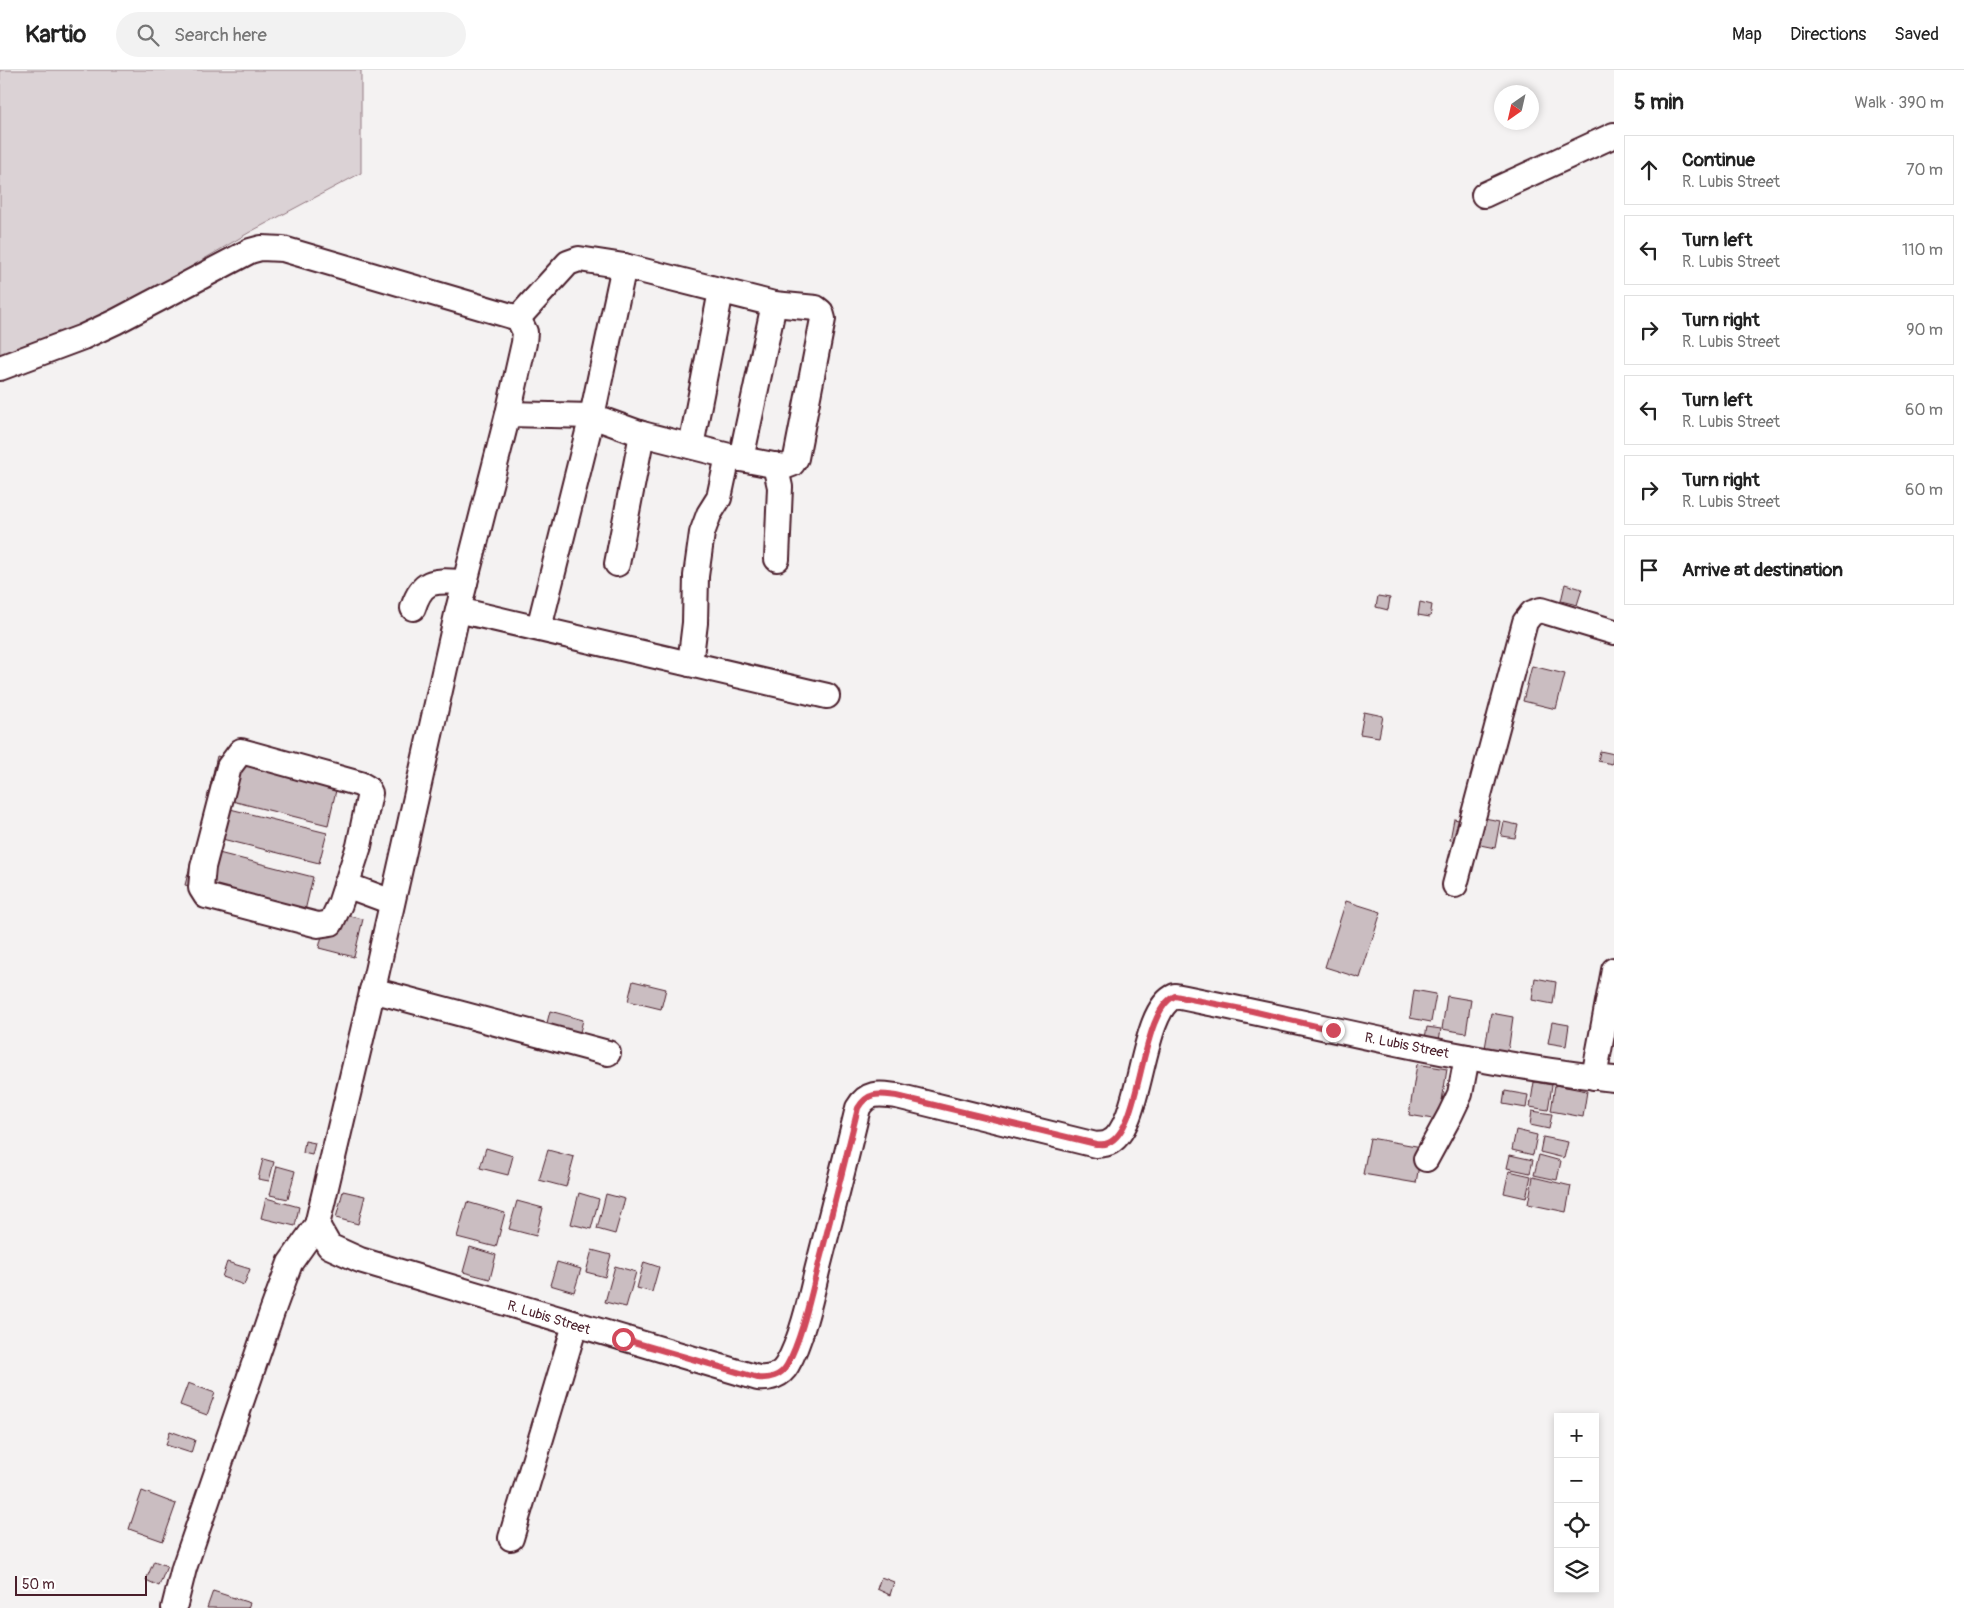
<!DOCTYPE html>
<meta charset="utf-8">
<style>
body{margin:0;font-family:Pangolin,sans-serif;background:#f2f2f2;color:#222}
.controls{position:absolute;right:15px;bottom:15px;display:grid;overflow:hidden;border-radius:0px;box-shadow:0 2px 8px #0003}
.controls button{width:45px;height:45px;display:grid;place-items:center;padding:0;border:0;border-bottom:1px solid #e0e0e0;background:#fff;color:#222;font:25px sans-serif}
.compass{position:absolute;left:1494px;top:15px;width:45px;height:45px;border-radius:50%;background:#fff;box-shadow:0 2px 8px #0003;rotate:214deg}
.scale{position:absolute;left:15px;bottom:12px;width:132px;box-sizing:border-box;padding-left:5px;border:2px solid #4a1f2b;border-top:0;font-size:14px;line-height:18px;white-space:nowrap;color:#4a1f2b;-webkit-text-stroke:4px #fff;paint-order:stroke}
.stop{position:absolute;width:15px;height:15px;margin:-11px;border:4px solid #d1495b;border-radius:50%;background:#fff}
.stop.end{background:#d1495b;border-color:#fff;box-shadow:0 1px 5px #0008}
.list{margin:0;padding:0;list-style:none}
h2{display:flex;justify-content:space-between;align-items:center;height:65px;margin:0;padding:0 20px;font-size:21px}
h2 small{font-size:16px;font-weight:400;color:#767676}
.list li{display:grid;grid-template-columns:32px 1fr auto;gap:15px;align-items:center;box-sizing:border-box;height:70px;margin:0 10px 10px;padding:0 10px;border:1px solid #e0e0e0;border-radius:0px}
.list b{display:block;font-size:19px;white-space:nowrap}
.list p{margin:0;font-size:16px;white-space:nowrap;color:#767676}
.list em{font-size:16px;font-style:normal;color:#767676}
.icon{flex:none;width:28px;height:28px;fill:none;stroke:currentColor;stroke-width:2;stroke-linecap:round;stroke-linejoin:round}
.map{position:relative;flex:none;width:1614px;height:1538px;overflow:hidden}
header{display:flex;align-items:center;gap:30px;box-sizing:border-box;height:70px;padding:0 25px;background:#fff;border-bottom:1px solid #e0e0e0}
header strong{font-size:24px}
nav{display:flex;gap:28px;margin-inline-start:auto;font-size:18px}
.search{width:350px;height:45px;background:#f2f2f2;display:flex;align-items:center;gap:12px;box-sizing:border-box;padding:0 18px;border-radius:28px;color:#767676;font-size:19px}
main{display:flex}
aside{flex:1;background:#fff}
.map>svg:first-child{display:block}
</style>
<header>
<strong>Kartio</strong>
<div class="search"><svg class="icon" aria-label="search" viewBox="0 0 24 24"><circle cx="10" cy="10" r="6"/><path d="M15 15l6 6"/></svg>Search here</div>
<nav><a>Map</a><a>Directions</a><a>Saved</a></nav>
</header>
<main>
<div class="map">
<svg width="1614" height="1538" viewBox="0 0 1614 1538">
<rect width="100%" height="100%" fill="#f4f2f2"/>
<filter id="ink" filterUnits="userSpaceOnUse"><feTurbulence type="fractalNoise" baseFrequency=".02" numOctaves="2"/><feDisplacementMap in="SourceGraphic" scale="10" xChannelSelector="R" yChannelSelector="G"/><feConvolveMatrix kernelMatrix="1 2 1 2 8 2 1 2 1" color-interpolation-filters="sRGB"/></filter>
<g filter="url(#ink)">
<polygon fill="#dbd2d5" stroke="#927880" points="0,0 361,0 361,103 250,162 95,253 0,288"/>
<g fill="#cabdc1" stroke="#4a1f2b">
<polygon points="1565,514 1582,519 1577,535 1561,531"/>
<polygon points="1378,526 1390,528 1388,540 1376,537"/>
<polygon points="1420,532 1432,535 1430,547 1418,545"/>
<polygon points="1532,596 1565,604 1556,639 1523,631"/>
<polygon points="1364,642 1383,646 1379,667 1360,664"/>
<polygon points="1600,681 1614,684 1612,694 1598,691"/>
<polygon points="217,686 337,716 328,755 208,725"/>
<polygon points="214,735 327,763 319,793 206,765"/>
<polygon points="1479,747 1500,751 1495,778 1475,774"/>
<polygon points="1454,749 1474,753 1470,774 1450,770"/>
<polygon points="1504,752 1518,755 1515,768 1501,766"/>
<polygon points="195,777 313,807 304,845 185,815"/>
<polygon points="1346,831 1381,842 1360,908 1325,897"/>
<polygon points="328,841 363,849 354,887 319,878"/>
<polygon points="1535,908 1556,912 1553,934 1532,930"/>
<polygon points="633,911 666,919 661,939 628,931"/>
<polygon points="1414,920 1436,924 1431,952 1410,948"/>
<polygon points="1447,926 1471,930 1466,963 1442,959"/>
<polygon points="550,941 583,950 577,974 544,965"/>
<polygon points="1491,943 1513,947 1508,982 1485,978"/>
<polygon points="1552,952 1569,955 1566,976 1548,973"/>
<polygon points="1427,957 1441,959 1438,976 1424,973"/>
<polygon points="1417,994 1447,999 1439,1050 1409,1045"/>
<polygon points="1534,1012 1552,1015 1548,1040 1530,1037"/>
<polygon points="1555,1015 1587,1021 1583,1047 1551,1041"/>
<polygon points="1505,1021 1528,1025 1526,1038 1503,1034"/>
<polygon points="1532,1041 1552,1044 1549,1059 1530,1055"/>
<polygon points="1516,1060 1537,1065 1533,1085 1512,1080"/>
<polygon points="1543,1067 1568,1072 1564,1088 1540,1082"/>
<polygon points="1370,1068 1422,1077 1416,1113 1363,1104"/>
<polygon points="305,1071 315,1073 312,1085 303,1083"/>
<polygon points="486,1078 513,1086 508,1105 480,1098"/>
<polygon points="548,1080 574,1087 566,1117 539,1110"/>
<polygon points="1510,1085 1533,1090 1530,1103 1507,1098"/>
<polygon points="1539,1085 1561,1091 1557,1110 1534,1105"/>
<polygon points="263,1089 274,1092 269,1111 258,1109"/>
<polygon points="277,1096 295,1101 288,1129 270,1125"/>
<polygon points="1509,1101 1531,1106 1526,1128 1504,1123"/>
<polygon points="1533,1107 1571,1116 1566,1142 1528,1134"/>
<polygon points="343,1121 365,1126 358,1154 336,1148"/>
<polygon points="579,1123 599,1129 591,1159 571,1154"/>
<polygon points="606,1124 625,1129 615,1164 597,1159"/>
<polygon points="266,1128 299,1137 295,1156 261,1148"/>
<polygon points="517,1131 543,1138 536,1166 509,1159"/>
<polygon points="467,1132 505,1143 496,1177 457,1167"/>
<polygon points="470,1177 496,1185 490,1209 463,1202"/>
<polygon points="592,1180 611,1185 605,1207 586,1202"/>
<polygon points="227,1192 250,1199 244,1215 222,1207"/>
<polygon points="557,1192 581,1199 574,1222 550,1215"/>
<polygon points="644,1192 659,1197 652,1222 637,1218"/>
<polygon points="615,1196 636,1202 626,1237 605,1232"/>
<polygon points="188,1313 215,1323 207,1345 180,1335"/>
<polygon points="170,1361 195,1370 191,1383 166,1375"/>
<polygon points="142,1421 176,1434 163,1471 129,1459"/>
<polygon points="154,1491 167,1496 159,1516 146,1510"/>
<polygon points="881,1507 894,1512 890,1525 877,1519"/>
<polygon points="213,1521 250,1533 248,1538 207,1538"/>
</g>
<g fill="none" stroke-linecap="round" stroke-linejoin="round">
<g stroke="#4a1f2b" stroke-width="28">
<g id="minor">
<polyline points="1484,125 1614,65"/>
<polyline points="0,298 83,267 115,252 250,181 261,178 283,179 518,248 525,262 524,273 508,344 458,540 375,910 317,1155 290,1193 272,1242 184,1498 174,1538"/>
<polyline points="508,344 592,346 642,364 741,389 784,397 792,394 796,388 823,249 821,242 816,238 774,234 624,196 579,189 568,193 518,248"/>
<polyline points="691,376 721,221"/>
<polyline points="741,389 774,234"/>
<polyline points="775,395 780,417 777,489"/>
<polyline points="617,494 642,364"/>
<path d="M413,538C423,507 436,511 465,512"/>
<polyline points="458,540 827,626"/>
<polyline points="539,558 592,346 624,196"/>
<polyline points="690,594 695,553 696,506 702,463 709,444 719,428 728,386"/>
<polygon points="241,681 360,714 367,718 370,723 359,776 340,834 331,853 318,855 210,827 206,826 201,818 203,797 229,697"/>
<polyline points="346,815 392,832"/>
<polyline points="1455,815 1525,552 1532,543 1541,540 1614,562"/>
<polyline points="372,920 608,983"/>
<polyline points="1594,1007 1614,900"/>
<polyline points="1426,1089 1450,1045 1460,1024 1467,987"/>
<path d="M317,1155L329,1176L360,1190L758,1308C769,1309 781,1306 787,1295C801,1272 811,1227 817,1201C831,1146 845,1092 858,1038C868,1021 880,1024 897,1026L1096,1075C1100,1074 1104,1075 1108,1073C1143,1059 1139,941 1175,926C1290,948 1404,978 1520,996C1551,1001 1583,1006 1614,1009"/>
<polyline points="511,1468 575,1255"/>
</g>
</g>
<use href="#minor" stroke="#fff" stroke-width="24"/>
</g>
</g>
<g fill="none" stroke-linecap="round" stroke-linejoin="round" filter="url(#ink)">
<path stroke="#d1495b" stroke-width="6" d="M623,1269L758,1308C769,1309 781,1306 787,1295C801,1271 811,1225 818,1197C832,1144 845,1091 858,1038C868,1021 880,1024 897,1026L1096,1074C1100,1074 1104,1075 1108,1073C1143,1059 1139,942 1175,926L1252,941L1333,960"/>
</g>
<g text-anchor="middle" stroke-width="4" stroke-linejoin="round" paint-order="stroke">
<g font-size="14" fill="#4a1f2b" stroke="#fff">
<text transform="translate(1407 975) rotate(11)" y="5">R. Lubis Street</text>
<text transform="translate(549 1247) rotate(17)" y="5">R. Lubis Street</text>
</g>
</g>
</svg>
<div class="controls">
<button>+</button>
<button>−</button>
<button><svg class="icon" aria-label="locate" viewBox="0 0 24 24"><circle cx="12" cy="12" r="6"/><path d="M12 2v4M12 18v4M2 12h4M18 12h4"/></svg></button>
<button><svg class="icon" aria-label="layers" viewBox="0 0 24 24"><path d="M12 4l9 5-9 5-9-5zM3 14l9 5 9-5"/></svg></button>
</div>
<svg class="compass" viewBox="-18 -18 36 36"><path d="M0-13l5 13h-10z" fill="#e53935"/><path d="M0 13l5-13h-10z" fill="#767676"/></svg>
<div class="scale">50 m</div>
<div class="stop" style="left:623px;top:1269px"></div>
<div class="stop end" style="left:1333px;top:960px"></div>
</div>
<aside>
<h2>5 min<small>Walk · 390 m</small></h2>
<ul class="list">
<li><svg class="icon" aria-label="ahead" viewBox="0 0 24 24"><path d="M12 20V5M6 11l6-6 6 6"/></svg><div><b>Continue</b><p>R. Lubis Street</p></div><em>70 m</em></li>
<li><svg class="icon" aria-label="left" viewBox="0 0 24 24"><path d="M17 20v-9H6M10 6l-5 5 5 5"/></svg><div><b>Turn left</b><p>R. Lubis Street</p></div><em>110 m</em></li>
<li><svg class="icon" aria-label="right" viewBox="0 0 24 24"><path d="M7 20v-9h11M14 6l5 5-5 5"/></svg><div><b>Turn right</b><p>R. Lubis Street</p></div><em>90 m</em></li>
<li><svg class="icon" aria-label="left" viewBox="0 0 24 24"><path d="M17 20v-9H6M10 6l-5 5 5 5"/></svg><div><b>Turn left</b><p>R. Lubis Street</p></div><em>60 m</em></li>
<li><svg class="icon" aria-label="right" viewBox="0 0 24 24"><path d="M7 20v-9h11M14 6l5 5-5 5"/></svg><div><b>Turn right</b><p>R. Lubis Street</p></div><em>60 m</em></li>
<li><svg class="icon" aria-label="arrive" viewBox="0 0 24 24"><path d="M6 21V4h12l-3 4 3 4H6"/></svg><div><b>Arrive at destination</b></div></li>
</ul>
</aside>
</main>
